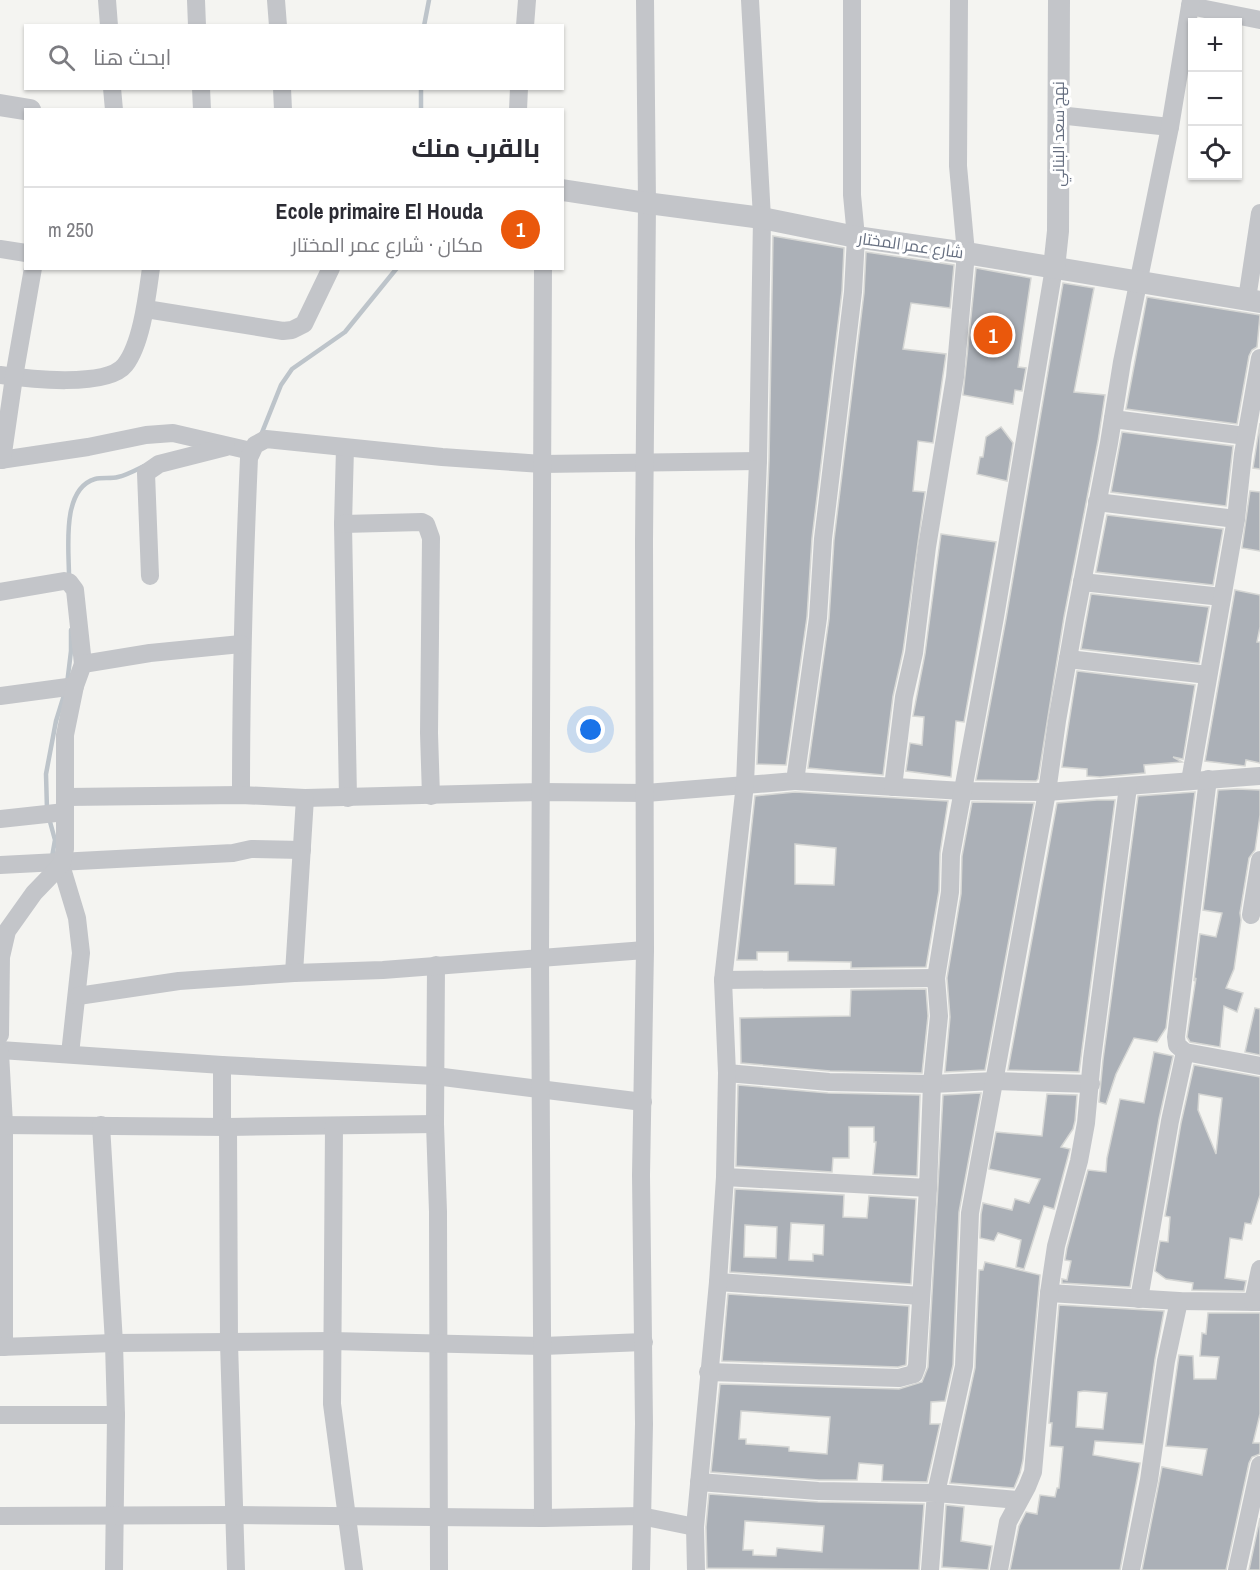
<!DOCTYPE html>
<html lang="ar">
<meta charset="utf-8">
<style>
body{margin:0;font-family:"Archivo Narrow",Cairo,sans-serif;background:#f2f2f3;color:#2b2b33;direction:rtl}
.controls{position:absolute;right:18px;top:18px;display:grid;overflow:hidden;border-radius:0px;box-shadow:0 2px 4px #0004}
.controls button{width:54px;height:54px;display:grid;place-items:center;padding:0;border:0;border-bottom:2px solid #e1e1e2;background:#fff;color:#2b2b33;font:30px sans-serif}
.you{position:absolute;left:591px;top:730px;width:21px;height:21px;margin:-15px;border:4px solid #fff;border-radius:50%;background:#1a73e8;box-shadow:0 0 0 9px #1a73e833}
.badge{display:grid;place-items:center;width:39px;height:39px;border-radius:50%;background:#ea580c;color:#fff;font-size:20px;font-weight:700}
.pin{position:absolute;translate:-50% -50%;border:3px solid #fff;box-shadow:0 2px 6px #0006}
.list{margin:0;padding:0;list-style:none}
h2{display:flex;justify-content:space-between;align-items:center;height:78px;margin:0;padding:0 24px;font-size:26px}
h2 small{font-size:20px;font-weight:400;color:#7c7c81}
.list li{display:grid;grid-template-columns:39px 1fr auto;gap:18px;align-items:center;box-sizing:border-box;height:84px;padding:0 24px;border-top:2px solid #e1e1e2}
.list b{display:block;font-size:22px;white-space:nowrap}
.list p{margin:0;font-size:20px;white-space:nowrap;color:#7c7c81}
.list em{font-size:20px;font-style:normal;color:#7c7c81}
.icon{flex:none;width:33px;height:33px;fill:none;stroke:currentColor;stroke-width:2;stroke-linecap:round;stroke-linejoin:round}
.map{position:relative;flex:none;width:1260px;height:1570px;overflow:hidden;direction:ltr}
.search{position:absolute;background:#fff;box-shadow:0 2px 4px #0004;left:24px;top:24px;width:540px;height:66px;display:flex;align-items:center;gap:15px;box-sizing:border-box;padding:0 21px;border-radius:0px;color:#7c7c81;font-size:22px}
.panel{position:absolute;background:#fff;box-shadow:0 2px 4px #0004;left:24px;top:108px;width:540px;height:162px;border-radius:0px;direction:rtl}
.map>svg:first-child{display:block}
</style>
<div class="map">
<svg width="1260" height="1570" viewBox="0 0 1260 1570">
<rect width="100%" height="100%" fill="#f4f4f1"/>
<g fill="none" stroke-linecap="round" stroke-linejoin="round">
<g stroke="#bdc4ca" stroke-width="4.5">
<polyline points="424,26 429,0"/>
<polyline points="421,88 421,110"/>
<polyline points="261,435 281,385 292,369 345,332 397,268"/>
<path d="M69,576C69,549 61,489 95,479C102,477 111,479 118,477C127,475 136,470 144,466"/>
<polyline points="67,684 71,651 71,630"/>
<polyline points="47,810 46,774 56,721 65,692"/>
<polyline points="49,818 55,840 52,857"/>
</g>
</g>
<g fill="#abb0b7" stroke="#d5d6d4" stroke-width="1.5" fill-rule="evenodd">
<polygon points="773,236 844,248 842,291 812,538 807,617 786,765 757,764 769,461"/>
<polygon points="866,252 954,265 950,308 911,303 903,349 946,354 933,443 918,441 913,491 925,492 903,651 893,696 883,775 808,768 829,619 834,540 864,293"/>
<polygon points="976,268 1031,278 1018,367 1026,368 1022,391 1015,390 1013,404 963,395"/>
<polygon points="1063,283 1094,288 1074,392 1105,395 1098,441 1064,617 1038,779 1036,781 976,780 1006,619"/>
<polygon points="1147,297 1260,315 1257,347 1252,350 1249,356 1237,424 1126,409"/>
<polygon points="1260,423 1260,469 1253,468"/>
<polygon points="1001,427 1013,443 1007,481 977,474 980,457 983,457 986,437"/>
<polygon points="1122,432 1233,446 1226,506 1111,492"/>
<polygon points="1250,491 1260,492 1260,551 1242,548"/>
<polygon points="1107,515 1223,529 1213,585 1096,572"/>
<polygon points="941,534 996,542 964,722 956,721 951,777 906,771 910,743 922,745 924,717 913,716 925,654"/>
<polygon points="1235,590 1260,595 1260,627 1257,642 1260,642 1260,763 1246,760 1245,766 1205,761"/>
<polygon points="1091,594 1209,607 1199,663 1081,649"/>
<polygon points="1077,671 1195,685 1183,759 1173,757 1182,762 1144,765 1145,773 1100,777 1087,776 1087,769 1062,767"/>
<polygon points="1237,789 1260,790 1260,815 1255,850 1249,858 1240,913 1241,920 1234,969 1226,988 1243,993 1237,1012 1224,1006 1220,1047 1190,1042 1187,1037 1196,978 1194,981 1200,934 1216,937 1222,913 1203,910 1218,790"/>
<path d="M795,792L948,801L940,853L939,891L926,967L851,968V962L788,961V952H757V960H737L755,796ZM795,844L836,848L834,885L795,884Z"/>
<polygon points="1195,792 1166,1028 1157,1042 1134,1038 1116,1074 1106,1104 1099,1102 1103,1060 1138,796"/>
<polygon points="1097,800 1115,800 1079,1072 1008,1070 1057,803"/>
<polygon points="972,802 1034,803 985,1070 945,1072 950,1017 947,978 961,894 962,856"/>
<polygon points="926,989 928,1016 922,1073 830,1071 741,1063 740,1018 850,1016 851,990"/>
<polygon points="1255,1008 1260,1009 1260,1055 1245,1052"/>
<polygon points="1154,1052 1173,1056 1159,1119 1130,1287 1062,1283 1062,1279 1067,1280 1071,1261 1065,1260 1067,1248 1088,1170 1106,1172 1107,1158 1120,1099 1144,1103"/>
<path d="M1194,1065L1260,1077V1195L1251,1224L1245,1223L1242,1240L1230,1238L1225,1278L1246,1281L1244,1291L1192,1290L1193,1283L1166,1279L1155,1271L1160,1241L1168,1242L1170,1217L1165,1216L1181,1123ZM1199,1094L1222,1098L1216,1154L1198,1110Z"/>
<polygon points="738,1085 828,1093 920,1095 917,1176 873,1174 876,1142 874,1142 874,1127 849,1127 849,1158 833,1158 832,1172 736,1166"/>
<path d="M981,1093L959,1212L953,1365L945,1401L931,1402L930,1424H940L927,1482L882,1481L883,1465L859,1463L857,1480H819L711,1472L720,1384L899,1389L922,1382L928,1367L943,1095ZM741,1411L830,1417L827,1454L789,1451V1447L746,1444V1439H739Z"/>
<polygon points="1047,1094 1077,1095 1075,1121 1073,1129 1061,1147 1070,1149 1054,1209 1044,1206 1024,1269 1016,1267 1021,1240 998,1233 994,1241 980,1238 981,1214 983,1203 1012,1210 1015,1199 1029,1203 1040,1179 989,1169 996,1132 1042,1136"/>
<path d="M735,1189L844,1195L843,1217L867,1218L869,1196L916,1199L911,1284L730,1272ZM791,1223L824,1225L823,1255L813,1254V1261L789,1260ZM745,1225L777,1227L776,1258L744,1257Z"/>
<polygon points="985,1262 1040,1275 1023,1460 1020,1473 1014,1488 950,1483 975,1368 979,1270 983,1270"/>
<polygon points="728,1294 909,1306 906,1365 898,1367 722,1361"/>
<path d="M1059,1305L1164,1311L1155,1359L1143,1444L1095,1441L1093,1455L1140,1463L1120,1570H1010L1019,1526L1026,1512L1037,1514L1040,1495L1055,1497L1057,1488H1059L1063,1447L1050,1446L1052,1423H1049ZM1084,1391L1107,1393L1103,1429L1076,1427L1078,1392Z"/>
<polygon points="1208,1313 1260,1313 1260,1414 1253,1443 1260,1443 1260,1454 1252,1457 1249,1463 1226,1570 1142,1570 1162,1467 1202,1475 1207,1449 1166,1446 1179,1355 1193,1356 1194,1379 1216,1379 1219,1357 1200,1356 1202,1333 1206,1334"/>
<path d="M709,1494L818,1502L924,1504L919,1570L707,1568L706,1527ZM745,1521L824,1526L822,1552L777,1548L776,1556L753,1555V1550H743Z"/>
<polygon points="946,1505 964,1507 961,1541 992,1546 988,1570 942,1567"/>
<polygon points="1260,1518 1260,1570 1249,1570"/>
</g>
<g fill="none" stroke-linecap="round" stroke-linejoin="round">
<g stroke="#c3c5c9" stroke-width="18">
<polyline points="107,0 109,26"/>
<polyline points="196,0 197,26"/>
<polyline points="276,0 278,26"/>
<polyline points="1190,6 1260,20"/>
<polyline points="525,26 527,0"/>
<polyline points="112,88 114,110"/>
<polyline points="201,88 202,110"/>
<polyline points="282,88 283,110"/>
<polyline points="518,110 519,88"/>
<polyline points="1058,115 1170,127"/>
<polyline points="0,249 26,253"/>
<polyline points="1247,299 1260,213"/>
<polyline points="146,309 283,331 292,330 304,324 331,268"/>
<path d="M0,375C27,379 107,388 125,365C142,343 147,296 151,268"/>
<polyline points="1113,419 1246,436"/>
<polyline points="345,448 343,524 348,798"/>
<polyline points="0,460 88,447 146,435 173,433 251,451"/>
<polyline points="2,460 14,377 33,268"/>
<polyline points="1097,502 1236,519"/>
<polyline points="343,524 422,522 426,524 431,538 429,733 431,796"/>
<polyline points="150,576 146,473 159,464 226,447"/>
<polyline points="1082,582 1222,597"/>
<polyline points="0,592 64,581 69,582 75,590 83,664"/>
<polyline points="1068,659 1208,675"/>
<polyline points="0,696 75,686"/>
<polyline points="1208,779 1176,1037 1177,1045 1185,1052 1260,1066"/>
<polyline points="795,781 963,791 1047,792 1260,776"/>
<polyline points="1190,781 1236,519 1243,454 1260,358"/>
<polyline points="893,787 904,697 914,653 927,547 955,377 966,253 958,166 959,0"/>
<path d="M241,795C241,683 244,571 249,458L255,445L266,439L442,457L542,464L758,461"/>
<polyline points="66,797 241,795 305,798 542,792 646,793 795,781 818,618 823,539 853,292 856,237 852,195 852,0"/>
<polyline points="0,819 65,812"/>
<polyline points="0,865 233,853 251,849 302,850"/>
<polyline points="61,865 77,918 81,953 70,1054"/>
<polyline points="1251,915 1260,860"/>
<polyline points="436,965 435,1124 438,1212 439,1570"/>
<polyline points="294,973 305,798"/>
<polyline points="723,980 936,978"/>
<polyline points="78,996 179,981 294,973 383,970 645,950"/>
<polyline points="0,1035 1,957 7,931 34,893 61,865 65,849 65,735 75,686 83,664 150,653 241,644"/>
<polyline points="0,1050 222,1065 435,1076 643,1102"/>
<polyline points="0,1053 4,1124 4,1347"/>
<polyline points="727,1073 829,1082 932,1084 995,1081 1091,1084"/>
<polyline points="0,1125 228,1127 435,1124"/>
<polyline points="101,1125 114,1343 116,1415 114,1570"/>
<polyline points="334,1126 332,1404 354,1570"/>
<polyline points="222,1127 222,1065"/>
<polyline points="228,1127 229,1343 236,1570"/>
<polyline points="725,1177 928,1188 932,1084 939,1016 936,978 950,892 951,855 995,617 1054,268"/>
<polyline points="718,1282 921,1296"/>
<polyline points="1049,1293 1179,1301 1260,1302"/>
<polyline points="1139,1299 1170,1121 1185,1052"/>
<polyline points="1253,1302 1260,1269"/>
<polyline points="0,1347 114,1343 332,1341 543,1346 644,1342"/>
<polyline points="708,1372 899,1378 914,1374 917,1366 928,1188"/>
<polyline points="0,1415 116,1415"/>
<polyline points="699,1482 818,1491 936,1493 930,1570"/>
<polyline points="1019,1500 936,1493 964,1366 970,1213 1047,792 1057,721 1075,619 1109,443 1122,362 1170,127 1191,0"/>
<polyline points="0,1516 234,1515 543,1518 641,1516 695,1527"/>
<polyline points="543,1518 540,957 543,268"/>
<polyline points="641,1570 644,1424 641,1175 645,950 644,541 647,203 645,0"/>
<polyline points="696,1570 695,1527 718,1282 725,1177 727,1073 723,980 745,784 758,461 762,218 750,0"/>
<polyline points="999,1570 1008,1522 1027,1487 1033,1472 1049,1293 1056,1246 1079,1161 1086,1123 1092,1059 1128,787"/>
<polyline points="1131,1570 1149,1480 1166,1361 1179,1301"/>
<polyline points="1237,1570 1260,1465"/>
</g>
<g stroke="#c3c5c9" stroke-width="22">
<polyline points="0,105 30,110"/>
<polyline points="562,190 647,203 762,218 856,237 966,253 1260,302"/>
<polyline points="1054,268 1058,231 1059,0"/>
</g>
</g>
<g text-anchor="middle" stroke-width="6" stroke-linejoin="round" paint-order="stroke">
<g font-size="16" fill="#666f80" stroke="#fff">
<text transform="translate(1058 134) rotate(-90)" y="6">نهج سعد البناني</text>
<text transform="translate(911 245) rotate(8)" y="6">شارع عمر المختار</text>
</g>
</g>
</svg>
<div class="controls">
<button>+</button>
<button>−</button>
<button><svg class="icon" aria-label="locate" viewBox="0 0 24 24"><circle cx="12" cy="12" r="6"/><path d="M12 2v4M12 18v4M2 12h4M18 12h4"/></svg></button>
</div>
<div class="you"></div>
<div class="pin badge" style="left:993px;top:335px">1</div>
<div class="search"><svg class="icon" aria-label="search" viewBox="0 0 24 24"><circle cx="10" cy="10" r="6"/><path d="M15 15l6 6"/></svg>ابحث هنا</div>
<section class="panel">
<h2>بالقرب منك<small></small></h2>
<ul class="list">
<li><span class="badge">1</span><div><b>Ecole primaire El Houda</b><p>مكان · شارع عمر المختار</p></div><em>250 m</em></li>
</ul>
</section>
</div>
